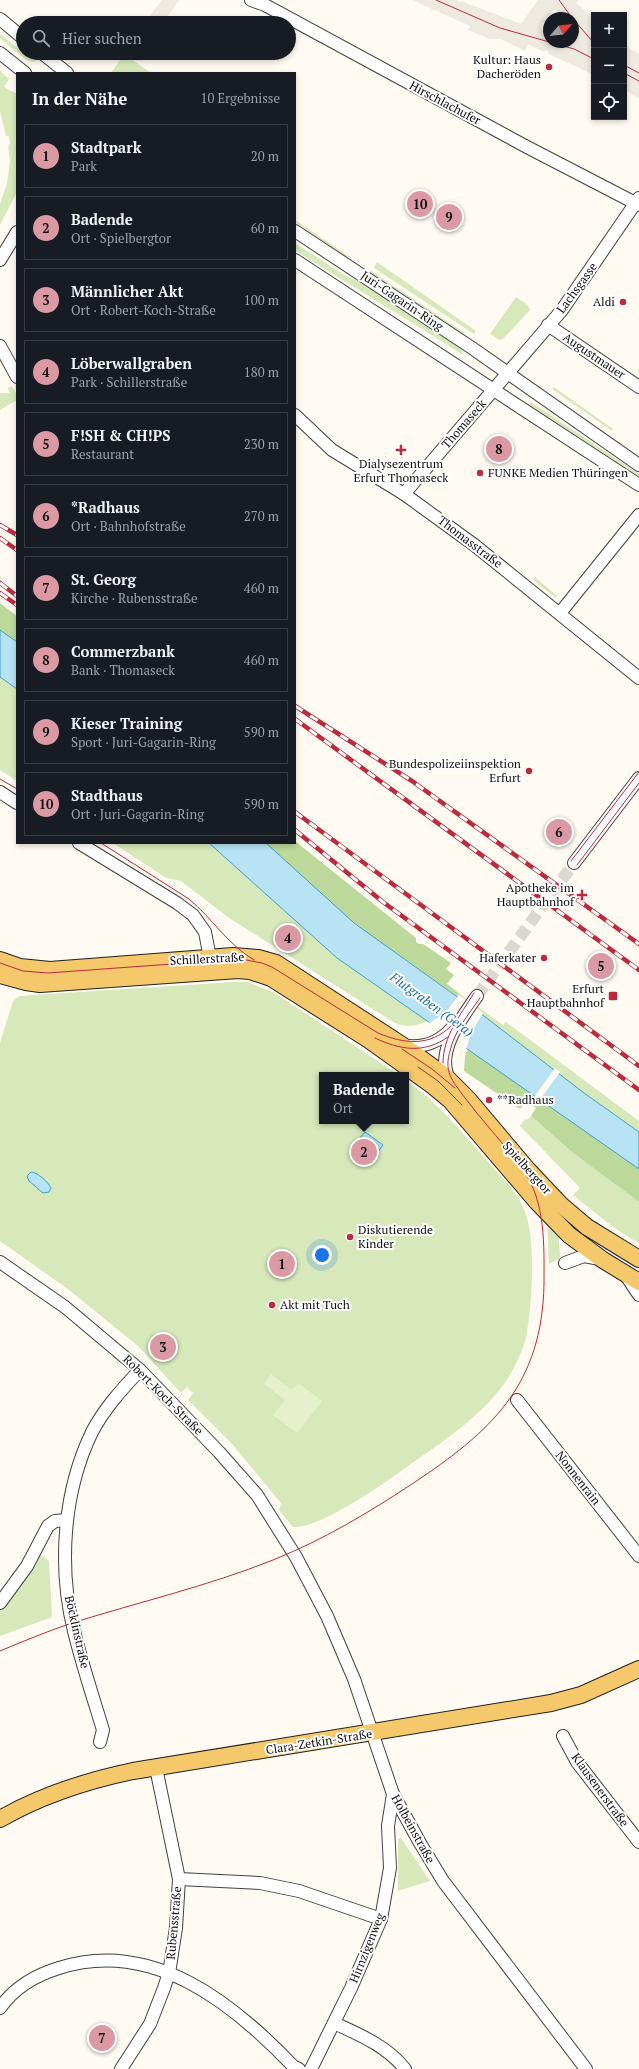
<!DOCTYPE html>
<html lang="de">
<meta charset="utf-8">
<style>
body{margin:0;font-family:"PT Serif",serif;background:#20242c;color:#f1f3f6}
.controls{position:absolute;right:12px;top:12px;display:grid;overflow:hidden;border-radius:0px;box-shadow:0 2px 6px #0003}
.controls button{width:36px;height:36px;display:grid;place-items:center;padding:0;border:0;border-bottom:1px solid #363941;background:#171b24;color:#f1f3f6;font:20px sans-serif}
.compass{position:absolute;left:543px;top:12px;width:36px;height:36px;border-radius:50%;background:#171b24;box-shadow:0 2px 6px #0003;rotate:62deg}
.you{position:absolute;left:322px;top:1255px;width:14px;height:14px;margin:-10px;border:3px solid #fff;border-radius:50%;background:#1a73e8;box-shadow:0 0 0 6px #1a73e833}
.badge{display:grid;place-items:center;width:26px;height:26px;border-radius:50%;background:#da99a3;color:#111;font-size:13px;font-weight:700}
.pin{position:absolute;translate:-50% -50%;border:2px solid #fff;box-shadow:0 1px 4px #0006}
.popup{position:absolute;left:319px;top:1072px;width:90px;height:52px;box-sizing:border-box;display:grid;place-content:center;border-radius:0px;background:#171b24;filter:drop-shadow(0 1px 3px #0005);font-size:13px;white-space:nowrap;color:#9ea1a6}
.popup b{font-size:15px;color:#f1f3f6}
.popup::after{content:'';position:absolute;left:50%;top:100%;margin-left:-8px;border:8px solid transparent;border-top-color:#171b24}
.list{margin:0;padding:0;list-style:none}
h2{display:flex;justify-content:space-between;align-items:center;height:52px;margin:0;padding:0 16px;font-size:17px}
h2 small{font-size:13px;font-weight:400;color:#9ea1a6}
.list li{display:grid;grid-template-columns:26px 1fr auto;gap:12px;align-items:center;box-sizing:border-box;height:64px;margin:0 8px 8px;padding:0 8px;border:1px solid #363941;border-radius:0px}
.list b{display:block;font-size:15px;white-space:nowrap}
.list p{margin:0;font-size:13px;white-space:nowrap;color:#9ea1a6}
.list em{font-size:13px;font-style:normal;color:#9ea1a6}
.icon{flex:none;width:22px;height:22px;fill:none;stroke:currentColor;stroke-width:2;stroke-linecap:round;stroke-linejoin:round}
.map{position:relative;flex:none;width:639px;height:2069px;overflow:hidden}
.search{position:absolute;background:#171b24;box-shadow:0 2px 6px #0003;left:16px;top:16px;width:280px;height:44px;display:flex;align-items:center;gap:10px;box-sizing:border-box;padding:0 14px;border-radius:22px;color:#9ea1a6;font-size:15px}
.panel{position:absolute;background:#171b24;box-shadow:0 2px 6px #0003;left:16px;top:72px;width:280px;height:772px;border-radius:0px}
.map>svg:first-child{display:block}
</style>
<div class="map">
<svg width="639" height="2069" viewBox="0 0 639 2069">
<rect width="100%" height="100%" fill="#fffbf2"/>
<g fill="#d7e9bb">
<polygon points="0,34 25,54 35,56 38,60 34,62 26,60 0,38"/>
<polygon points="124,54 151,73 111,73"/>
<polygon points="0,71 9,79 4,87 17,94 17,192 0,225 0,204 7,183 10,161 8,146 10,145 9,136 6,136 0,111"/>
<polygon points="295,220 350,257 345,256 295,222"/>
<path d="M295,243L343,274L371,288L464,349L461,354C407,318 350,286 295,250Z"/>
<polygon points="377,262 476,331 474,334 374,268"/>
<polygon points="371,271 465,333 464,335 370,272"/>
<polygon points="516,297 528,305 530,310 503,339 499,340 490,334"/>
<polygon points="11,386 17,394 17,400 0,410 0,393 9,393 8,388"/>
<polygon points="554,387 613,429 612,431 552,389"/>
<polygon points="531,402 639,474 639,477 529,405"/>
<polygon points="535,577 557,596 556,598 533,580"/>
<polygon points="0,677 17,689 17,781 0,770"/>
<path d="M113,843H209L337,958L428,1021C416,1026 408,1028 395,1023L229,918L181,881L166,878Z"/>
<path d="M234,982H248L273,992L399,1075H322V1121H406V1080C440,1105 461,1131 489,1163C501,1176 515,1190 523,1207C537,1235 532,1307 526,1338C523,1350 516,1364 510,1375C486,1414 441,1443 404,1469C382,1485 319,1529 293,1527L279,1510L281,1503L233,1445L188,1400L193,1393L187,1387L181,1393L138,1346L69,1290L0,1241V1043L13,1001L20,996L32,995Z"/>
<polygon points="459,993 503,1025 506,1022 639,1121 639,1132 584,1093 457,996"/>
<path d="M531,1116L573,1153L639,1202V1243C614,1230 595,1212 573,1195L580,1188L520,1126L525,1119L527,1120Z"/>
<polygon points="547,1222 561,1236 559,1239 560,1258 549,1264"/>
<polygon points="42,1555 49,1561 52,1617 0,1636 0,1610 21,1585 38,1557"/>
<polygon points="401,1838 430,1881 398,1891 398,1839"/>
</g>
<g fill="#bcd99b">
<polygon points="0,603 17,616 17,642 0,630"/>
<polygon points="295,841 416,938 416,942 419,944 423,944 451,963 446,969 454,975 447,984 459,993 457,996 354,923 266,843 295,843"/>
<polygon points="468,1049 639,1169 639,1202 573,1153 531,1116 536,1108 527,1101 520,1109 464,1071 465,1056"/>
</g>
<polygon fill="#e7f0cd" points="271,1374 292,1390 298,1383 322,1401 297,1433 273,1415 285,1400 264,1384"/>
<g fill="#efeae0" fill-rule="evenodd">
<polygon points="162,0 179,0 163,23 144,23"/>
<path d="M412,0H456L460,2L461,1L521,24L538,0H578L576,3L594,18V75L549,54L547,50L544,52L528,44L525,51L501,39H490L468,30L470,26ZM556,9L564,18H573V42H549V33L541,29L542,23H545L551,15V12Z"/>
<polygon points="624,44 639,54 639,98 624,90"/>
</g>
<g fill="#b7e3f5" stroke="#409eca">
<polygon points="0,630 17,642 17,689 0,677"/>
<polygon points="209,843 266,843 354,923 484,1016 584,1093 639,1132 639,1169 337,958"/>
<polygon points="365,1132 383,1145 377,1153 375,1151 367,1153 362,1150 362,1141 359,1139"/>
<path d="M31,1172C37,1172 48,1182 51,1188L49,1192L43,1193L29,1181L27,1176Z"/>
</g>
<g fill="#fffbf2">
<polygon points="459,995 483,1013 471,1033 466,1050 429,1023 445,1013"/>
<polygon points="555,1068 560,1072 539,1101 534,1097"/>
</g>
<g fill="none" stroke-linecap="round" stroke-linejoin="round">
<polyline stroke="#dbd8d0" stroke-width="12" stroke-dasharray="12 6" stroke-linecap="butt" points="477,996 574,863"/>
<g stroke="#424242" stroke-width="14">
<g id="minor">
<polyline points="251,0 265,5 527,147 639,205"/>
<polyline points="0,19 23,38"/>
<polyline points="0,53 25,73"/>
<polyline points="42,53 67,73"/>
<polyline points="295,231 472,348 639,465"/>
<polyline points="0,260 17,232"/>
<polyline points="295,260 639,485"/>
<polyline points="548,325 639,387"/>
<polyline points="0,346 17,377"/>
<polyline points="295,415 332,450 404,494 473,544 639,678"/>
<polyline points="404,494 562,310 639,198"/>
<polyline points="560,613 639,515"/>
<polyline points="0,792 17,803"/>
<polyline points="79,843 177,903 193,915 205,932 210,958"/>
<polyline points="574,863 639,778"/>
<path d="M401,1045C421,1049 439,1043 452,1028"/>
<path d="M449,1079C435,1051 462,1018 477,996"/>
<polyline points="0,1262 65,1307 140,1370 219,1452 257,1495 296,1557 327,1616 354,1679 393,1794 420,1843 443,1881 586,2069"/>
<polyline points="565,1263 584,1256 600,1259"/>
<polyline points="625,1274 639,1295"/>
<polyline points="517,1400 639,1556"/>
<polyline points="0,1603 27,1566 48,1526 55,1521 67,1520"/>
<polyline points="563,1736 577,1762 639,1842"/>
<path d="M100,1742L103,1730C93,1697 82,1664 74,1631C58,1567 63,1492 92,1432C104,1409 122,1389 140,1370"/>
<polyline points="179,1879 260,1883 299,1891 381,1919"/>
<path d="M0,2008C14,1988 36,1975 59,1968C152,1938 233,2003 293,2066L299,2069"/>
<path d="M334,2023C360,2035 387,2046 405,2069"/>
<polyline points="121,2069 150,2024 164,1988 169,1973 176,1928 179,1879 156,1768"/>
<polyline points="311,2069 351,1988 381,1919 390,1868 388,1826 393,1794"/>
</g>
</g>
<g stroke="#202020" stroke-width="18">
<g id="major">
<polyline points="0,960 20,967 50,970 233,956 258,958 276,963 408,1049 445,1076 468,1099 528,1170 560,1204 587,1227 639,1259"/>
<polyline points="0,975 26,982 40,984 238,970 250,971 271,978 369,1040 433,1086 450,1100 537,1202 569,1235 603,1260 639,1282"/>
<path d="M0,1819C42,1795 85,1781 133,1771L551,1703L581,1695L639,1669"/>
</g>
</g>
<use href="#minor" stroke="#fff" stroke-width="12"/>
<use href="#major" stroke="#f5c86b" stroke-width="16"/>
<g stroke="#bd2a3d" stroke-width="1">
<polyline points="436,0 500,28 574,49 594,59"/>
<polyline points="559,0 572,18"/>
<polyline points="573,19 594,43"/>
<polyline points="624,65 639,73"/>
<polyline points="624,73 639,81"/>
<polyline points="0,779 17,789"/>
<path d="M101,843L189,899C212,918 227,944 254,960"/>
<polyline points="571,861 639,772"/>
<polyline points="577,865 639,783"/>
<path d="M0,963L23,971L48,973L241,959L262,963L272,967L378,1033C404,1044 430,1047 451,1026"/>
<path d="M375,1038C400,1050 424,1054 448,1037"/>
<polyline points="402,1049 432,1069 455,1088"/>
<path d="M443,1063C443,1036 460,1016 474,993"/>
<polyline points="418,1067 438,1081 462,1105"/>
<path d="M0,1651C24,1641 48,1631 72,1623C139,1602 208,1586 273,1560C323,1540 368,1513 412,1484C492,1431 542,1385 544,1284C544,1246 546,1202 523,1170C504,1143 481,1120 462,1094C457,1087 451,1080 449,1072C447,1065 448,1058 450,1051C454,1032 468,1015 480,998"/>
</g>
<g stroke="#bd2a3d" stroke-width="4.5">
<g id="rail">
<polyline points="0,525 17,535"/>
<polyline points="0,538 17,550"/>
<polyline points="0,583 17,596"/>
<polyline points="0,593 17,605"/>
<polyline points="295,706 412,781 639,944"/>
<polyline points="295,719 639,970"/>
<polyline points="295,812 639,1066"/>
<polyline points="295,830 383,902 639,1090"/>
</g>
</g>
<use href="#rail" stroke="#fff" stroke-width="3" stroke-dasharray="9" stroke-linecap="butt"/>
</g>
<g fill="#bd2a3d" stroke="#fff" stroke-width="1.5">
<circle cx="549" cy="67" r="4"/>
<circle cx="623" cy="302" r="4"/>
<path d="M399 444h4v4h4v4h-4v4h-4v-4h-4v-4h4z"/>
<circle cx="480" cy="473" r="4"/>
<circle cx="529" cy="771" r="4"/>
<path d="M580 889h4v4h4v4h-4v4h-4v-4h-4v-4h4z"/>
<circle cx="544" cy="958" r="4"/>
<rect x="608" y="991" width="10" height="10" rx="2"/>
<circle cx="489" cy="1100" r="4"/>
<circle cx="350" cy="1237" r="4"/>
<circle cx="272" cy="1305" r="4"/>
</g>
<g text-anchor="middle" stroke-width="4" stroke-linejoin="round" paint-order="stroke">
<g font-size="12" fill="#0f0f0f" stroke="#fff" text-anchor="end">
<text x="541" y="64">Kultur: Haus<tspan x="541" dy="14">Dacheröden</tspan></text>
<text x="615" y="306">Aldi</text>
<text x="401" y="468" text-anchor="middle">Dialysezentrum<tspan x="401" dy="14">Erfurt Thomaseck</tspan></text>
<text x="488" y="477" text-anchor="start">FUNKE Medien Thüringen</text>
<text x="521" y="768">Bundespolizeiinspektion<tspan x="521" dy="14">Erfurt</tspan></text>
<text x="574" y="892">Apotheke im<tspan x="574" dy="14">Hauptbahnhof</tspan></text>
<text x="536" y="962">Haferkater</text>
<text x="604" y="993">Erfurt<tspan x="604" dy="14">Hauptbahnhof</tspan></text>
<text x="497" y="1104" text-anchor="start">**Radhaus</text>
<text x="358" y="1234" text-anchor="start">Diskutierende<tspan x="358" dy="14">Kinder</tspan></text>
<text x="280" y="1309" text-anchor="start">Akt mit Tuch</text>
</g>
<g font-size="12" fill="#0f0f0f" stroke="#fff">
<text transform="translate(445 103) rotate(28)" y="4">Hirschlachufer</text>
<text transform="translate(577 288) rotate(-54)" y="4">Lachsgasse</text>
<text transform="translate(402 301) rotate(34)" y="4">Juri-Gagarin-Ring</text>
<text transform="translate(594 356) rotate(34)" y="4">Augustmauer</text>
<text transform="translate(464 424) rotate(-49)" y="4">Thomaseck</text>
<text transform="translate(470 542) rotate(37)" y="4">Thomasstraße</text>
<text transform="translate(207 959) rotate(-3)" y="4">Schillerstraße</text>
<text transform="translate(527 1168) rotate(48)" y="4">Spielbergtor</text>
<text transform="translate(163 1395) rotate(45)" y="4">Robert-Koch-Straße</text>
<text transform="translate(578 1478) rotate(52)" y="4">Nonnenrain</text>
<text transform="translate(77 1632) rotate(77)" y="4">Böcklinstraße</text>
<text transform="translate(319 1742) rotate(-9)" y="4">Clara-Zetkin-Straße</text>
<text transform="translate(600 1790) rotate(54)" y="4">Klausenerstraße</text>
<text transform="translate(413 1829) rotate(61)" y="4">Holbeinstraße</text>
<text transform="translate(174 1923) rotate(-85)" y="4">Rubensstraße</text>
<text transform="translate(367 1948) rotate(-68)" y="4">Hirnzigenweg</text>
</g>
<g font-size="13" font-style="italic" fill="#1a709f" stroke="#fff">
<text transform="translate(432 1004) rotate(36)" y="5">Flutgraben (Gera)</text>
</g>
</g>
</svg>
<div class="controls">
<button>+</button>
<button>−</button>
<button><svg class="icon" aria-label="locate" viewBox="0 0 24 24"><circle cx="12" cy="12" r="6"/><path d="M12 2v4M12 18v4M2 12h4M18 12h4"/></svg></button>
</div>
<svg class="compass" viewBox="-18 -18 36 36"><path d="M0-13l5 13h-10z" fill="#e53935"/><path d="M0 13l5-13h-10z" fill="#9ea1a6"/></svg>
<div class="you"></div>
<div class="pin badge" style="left:282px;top:1264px">1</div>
<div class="pin badge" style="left:364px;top:1152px">2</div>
<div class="popup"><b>Badende</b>Ort</div>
<div class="pin badge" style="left:163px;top:1347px">3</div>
<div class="pin badge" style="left:288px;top:938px">4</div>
<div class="pin badge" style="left:601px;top:966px">5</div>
<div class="pin badge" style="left:559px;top:832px">6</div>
<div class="pin badge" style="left:102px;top:2038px">7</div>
<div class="pin badge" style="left:499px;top:449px">8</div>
<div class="pin badge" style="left:449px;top:217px">9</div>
<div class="pin badge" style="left:420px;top:204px">10</div>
<div class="search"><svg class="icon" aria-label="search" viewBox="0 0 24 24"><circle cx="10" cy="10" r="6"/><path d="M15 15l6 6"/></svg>Hier suchen</div>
<section class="panel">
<h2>In der Nähe<small>10 Ergebnisse</small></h2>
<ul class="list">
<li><span class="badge">1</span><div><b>Stadtpark</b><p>Park</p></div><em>20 m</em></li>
<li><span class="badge">2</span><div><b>Badende</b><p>Ort · Spielbergtor</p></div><em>60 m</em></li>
<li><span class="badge">3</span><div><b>Männlicher Akt</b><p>Ort · Robert-Koch-Straße</p></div><em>100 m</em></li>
<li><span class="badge">4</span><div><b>Löberwallgraben</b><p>Park · Schillerstraße</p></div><em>180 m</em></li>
<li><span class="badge">5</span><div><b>F!SH &amp; CH!PS</b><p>Restaurant</p></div><em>230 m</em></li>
<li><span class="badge">6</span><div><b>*Radhaus</b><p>Ort · Bahnhofstraße</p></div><em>270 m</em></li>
<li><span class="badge">7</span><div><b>St. Georg</b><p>Kirche · Rubensstraße</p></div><em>460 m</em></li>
<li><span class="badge">8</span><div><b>Commerzbank</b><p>Bank · Thomaseck</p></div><em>460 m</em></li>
<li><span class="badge">9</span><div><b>Kieser Training</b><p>Sport · Juri-Gagarin-Ring</p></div><em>590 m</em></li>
<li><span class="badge">10</span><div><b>Stadthaus</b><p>Ort · Juri-Gagarin-Ring</p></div><em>590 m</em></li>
</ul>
</section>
</div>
